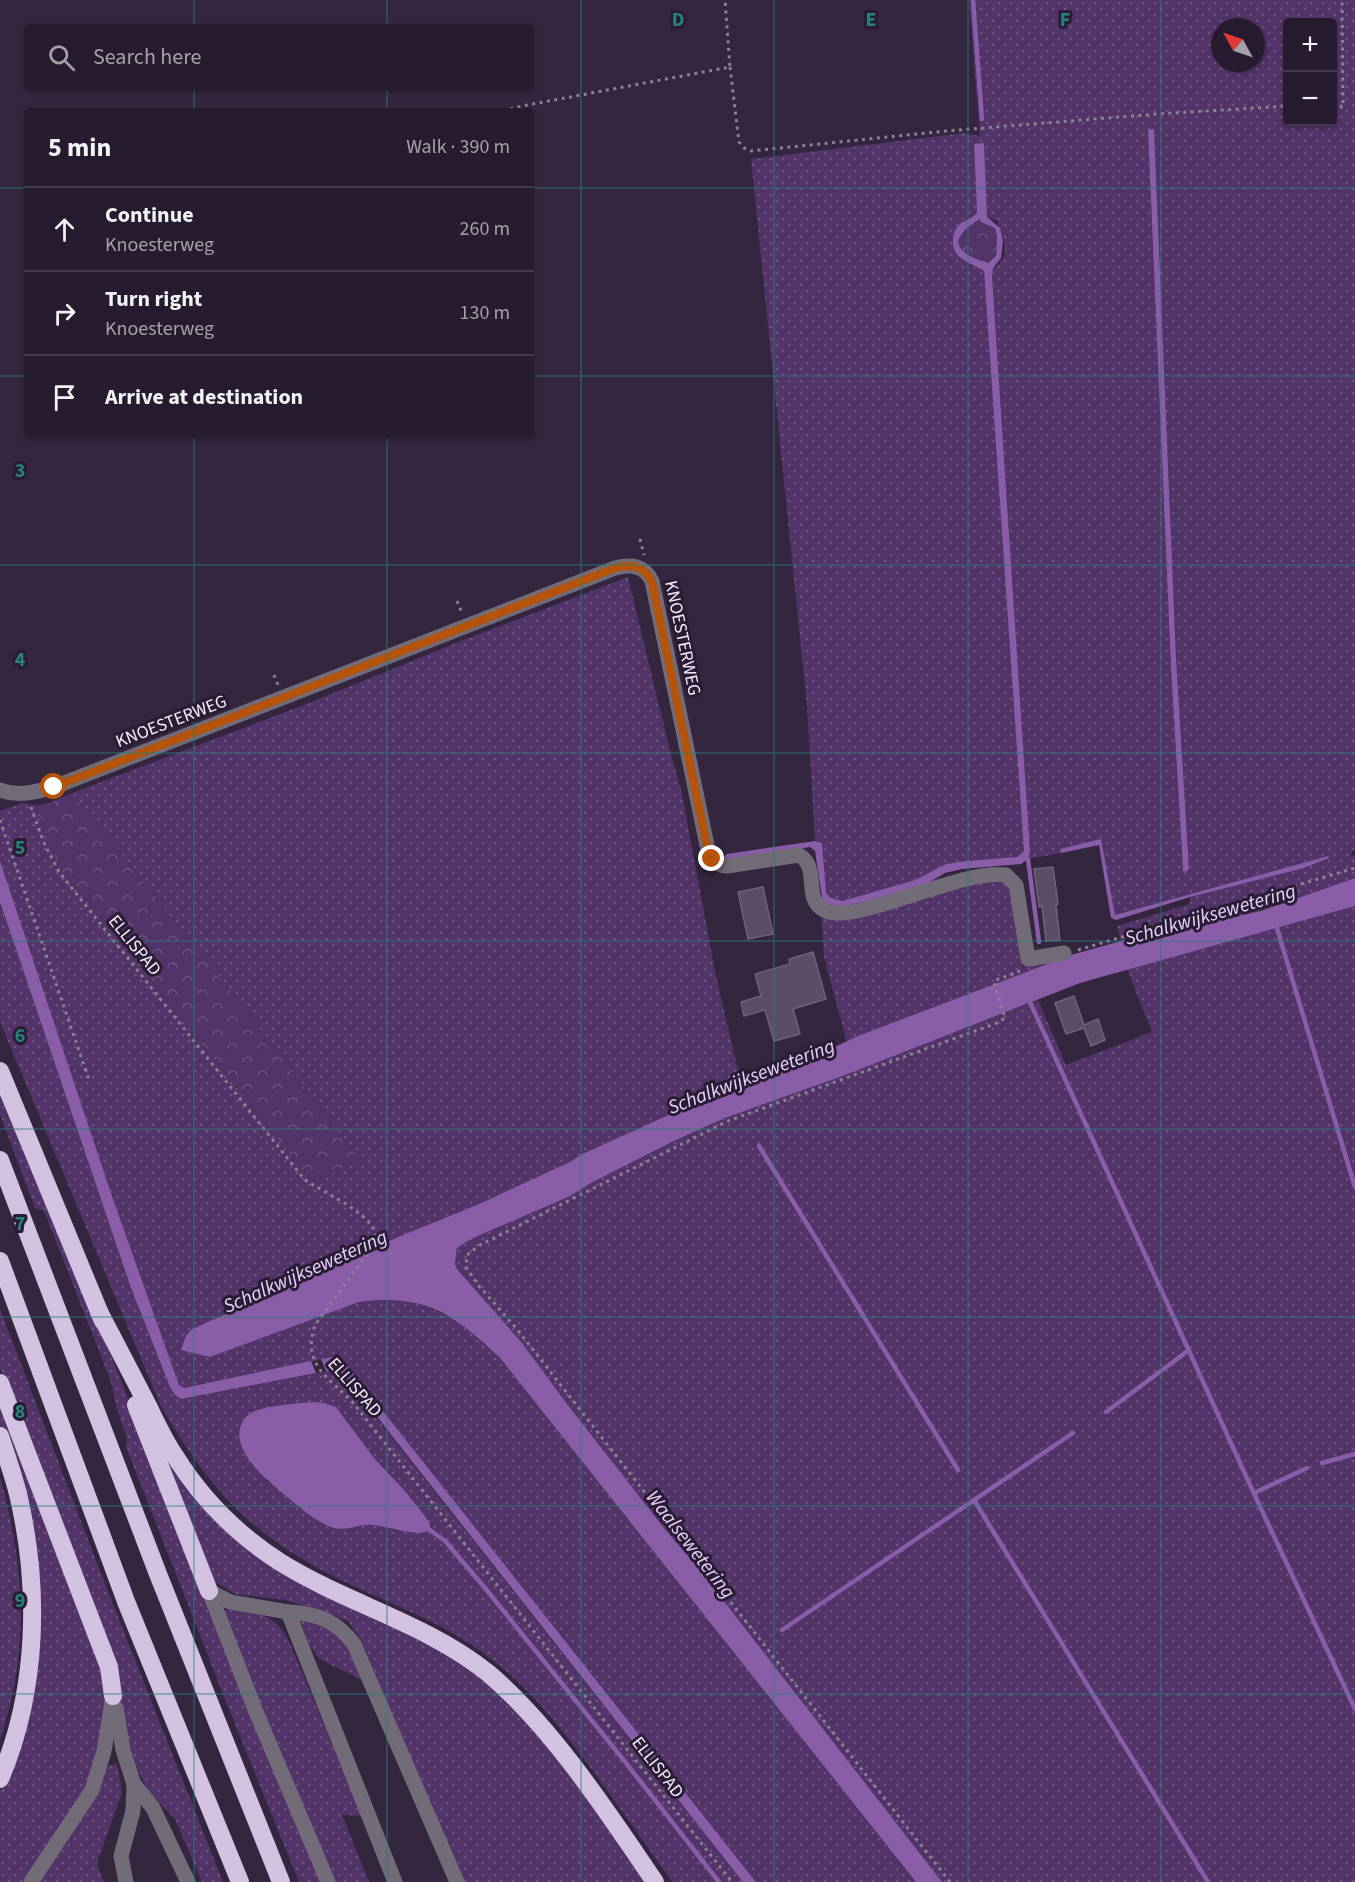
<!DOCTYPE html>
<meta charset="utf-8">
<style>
body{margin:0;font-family:"Source Sans 3",sans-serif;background:#2f2537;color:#f1f3f6}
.controls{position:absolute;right:18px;top:18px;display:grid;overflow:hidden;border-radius:6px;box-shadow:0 2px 4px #0004}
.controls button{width:54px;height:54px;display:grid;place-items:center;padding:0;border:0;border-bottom:2px solid #433a4b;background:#271c2f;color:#f1f3f6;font:30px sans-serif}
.compass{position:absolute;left:1211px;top:18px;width:54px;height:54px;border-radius:50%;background:#271c2f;box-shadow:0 2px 4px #0004;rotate:310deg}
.stop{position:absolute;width:18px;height:18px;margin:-14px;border:4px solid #b45309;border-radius:50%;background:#fff}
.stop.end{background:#b45309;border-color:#fff;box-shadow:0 2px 6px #0008}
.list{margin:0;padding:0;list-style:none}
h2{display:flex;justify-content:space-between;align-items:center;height:78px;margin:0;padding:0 24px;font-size:26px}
h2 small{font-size:20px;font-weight:400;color:#a4a1aa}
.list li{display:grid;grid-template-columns:39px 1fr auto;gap:18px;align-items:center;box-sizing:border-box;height:84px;padding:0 24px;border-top:2px solid #433a4b}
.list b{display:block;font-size:22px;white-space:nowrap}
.list p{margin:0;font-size:20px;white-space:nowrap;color:#a4a1aa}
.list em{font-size:20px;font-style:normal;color:#a4a1aa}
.icon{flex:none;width:33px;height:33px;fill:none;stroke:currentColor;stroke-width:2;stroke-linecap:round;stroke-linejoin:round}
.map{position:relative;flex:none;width:1355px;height:1882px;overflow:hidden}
.search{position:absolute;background:#271c2f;box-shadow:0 2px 4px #0004;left:24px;top:24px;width:510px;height:66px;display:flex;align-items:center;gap:15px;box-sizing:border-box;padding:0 21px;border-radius:6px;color:#a4a1aa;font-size:22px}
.panel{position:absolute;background:#271c2f;box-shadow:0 2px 4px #0004;left:24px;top:108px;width:510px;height:330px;border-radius:6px}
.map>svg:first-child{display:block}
</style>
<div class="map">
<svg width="1355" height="1882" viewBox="0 0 1355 1882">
<defs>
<pattern id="grass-dots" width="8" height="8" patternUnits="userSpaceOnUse" patternTransform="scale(1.5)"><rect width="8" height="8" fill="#533468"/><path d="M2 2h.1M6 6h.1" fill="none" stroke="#6c527e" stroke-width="1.8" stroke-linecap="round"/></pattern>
<pattern id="forest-crowns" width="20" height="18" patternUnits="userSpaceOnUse" patternTransform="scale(1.5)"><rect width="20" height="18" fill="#533468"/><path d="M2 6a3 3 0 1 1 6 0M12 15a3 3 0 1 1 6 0" fill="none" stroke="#6c527e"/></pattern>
</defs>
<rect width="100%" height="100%" fill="#34263f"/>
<g fill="url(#grass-dots)" fill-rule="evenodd">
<path d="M969,0H1355V850L1352,851L1351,857L1355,855V878L1261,911L1121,941L1117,926L1190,904V897L1304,868L1329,858L1328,856L1115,915L1101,840L1060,849L1061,853L1028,859L1030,851L992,276L993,268C1013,257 1003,237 997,221L987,217L983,143L974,145L977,213L968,221L957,255L968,264L984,271L1025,850L1017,857L965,861L946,864L915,880L842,901L829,897L826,892L822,843L815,841L807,706L751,159L964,133L980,136ZM1288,22H1332V122H1288ZM1220,27H1256V63H1220ZM1148,130H1154L1176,658L1189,869L1186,872L1183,870L1171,669Z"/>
<polygon points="628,577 671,755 681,789 715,971 741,1084 580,1155 572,1161 479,1204 398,1237 192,1329 305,1321 359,1302 393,1299 416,1302 455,1319 475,1335 500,1358 916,1882 756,1882 348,1367 340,1360 333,1357 184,1388 179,1385 112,1196 0,861 0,811 22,803 34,805 59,867 313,1182 360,1160 238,1000 72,793 304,705 466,639"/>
<polygon points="995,875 1011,890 1014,919 1023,967 1044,961 1058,961 858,1036 847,1043 824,957 821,912"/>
<path d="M0,902L131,1288L170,1387L175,1395L181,1399L334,1370L341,1373L743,1882H672C646,1845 620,1808 593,1771C562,1730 531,1689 490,1658C441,1620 383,1602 329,1574C247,1532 205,1483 160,1404L0,1022ZM324,1403L336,1407L374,1458L406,1492L430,1524L388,1527L369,1524L341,1529L331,1527L302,1509L266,1480L267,1409Z"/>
<polygon points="1355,906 1355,1882 942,1882 699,1569 664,1528 567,1404 522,1343 457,1269 455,1264 457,1248 471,1239 568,1197 591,1183 675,1141 725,1118 843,1076 1038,1000 1066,1065 1152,1032 1127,969"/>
<polygon points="0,1082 39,1177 323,1882 299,1882 227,1704 126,1447 127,1438 117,1410 110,1379 44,1211 35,1208 0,1115"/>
<polygon points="0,1309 105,1584 223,1882 202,1882 175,1819 147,1790 135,1762 123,1727 120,1701 0,1368"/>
<polygon points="0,1395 99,1660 106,1690 103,1731 89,1778 81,1796 23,1882 0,1882 0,1791 12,1763 29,1701 24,1502 0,1425"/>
<polygon points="167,1455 229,1530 440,1646 493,1683 533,1726 649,1882 463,1882 361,1640 348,1621 325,1612 285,1600 235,1594 214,1581 162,1457"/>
<path d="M0,1477C25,1567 30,1651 0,1740Z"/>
<path d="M224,1610C255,1611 273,1612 289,1641L362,1816L342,1815L369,1882H333L260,1709Z"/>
<path d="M303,1618L341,1635L363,1677L360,1679L321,1660C310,1650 306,1635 300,1621Z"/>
<polygon points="117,1764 122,1793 98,1860 98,1867 104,1882 37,1882 106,1766"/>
</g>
<g fill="url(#forest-crowns)">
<path d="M980,219L981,222L995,227L997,236L996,256L988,263C981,261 971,259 965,255C947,241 969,226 980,219Z"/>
<polygon points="72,793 238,1000 360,1160 313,1182 59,867 34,805 47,804"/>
</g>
<g fill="#8a5da9" fill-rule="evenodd">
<polygon points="1154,129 1176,658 1189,869 1186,872 1183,871 1182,852 1171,669 1148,130"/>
<path d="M984,143L987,217L1000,228L1003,241L1001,258L993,268L992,276L1030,851L1028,859L1021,864L962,869L945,873L923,886L907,892L841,907L823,903L815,851L810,847L725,860L722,858L727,854L815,841L822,843L826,892L829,897L842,901L915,880L946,864L965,861L1017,857L1024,851L984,271C971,263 952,260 953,240C953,234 956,227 961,223C967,220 972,218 977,213L974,144ZM980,219L981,222L995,228L997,236L996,256L988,263C954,253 947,239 980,219Z"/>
<polygon points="1101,839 1115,915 1328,856 1329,858 1304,868 1190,897 1116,920 1111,918 1099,845 1061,853 1060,849"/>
<polygon points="0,861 112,1196 179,1385 184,1388 311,1361 316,1373 181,1399 175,1395 170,1387 131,1288 0,902"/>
<path d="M1355,878V906L1080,983L843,1076L725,1118L674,1141L591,1183L568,1197L471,1239L457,1248L455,1264L457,1269L522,1343L567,1404L664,1528L699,1569L942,1882H916L500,1358C454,1314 425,1293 359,1302L210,1357L181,1350L186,1336L192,1329L398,1237L479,1204L572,1161L580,1155L720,1092L824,1052L858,1036L1071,955L1121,941L1261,911Z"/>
<polygon points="333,1357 340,1360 348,1367 756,1882 743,1882 348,1380 334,1370 326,1371 321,1359"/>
<path d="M314,1402L324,1403L336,1407L374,1458L406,1492L424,1515L430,1524V1530C417,1537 399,1529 385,1527C379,1526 373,1524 367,1525C355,1525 344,1532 331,1527C315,1521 299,1507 286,1496C267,1480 220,1443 248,1415C258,1406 299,1403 314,1402Z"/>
</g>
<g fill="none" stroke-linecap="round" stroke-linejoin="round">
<g stroke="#8a5da9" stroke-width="4.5">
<polyline points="973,0 982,119"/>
<polyline points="1028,859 1039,942"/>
<polyline points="1275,922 1355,1187"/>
<polyline points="1029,1000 1256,1498 1355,1709"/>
<polyline points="759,1146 958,1470"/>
<polyline points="1106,1412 1189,1350"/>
<polyline points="1322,1463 1355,1454"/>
<polyline points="1254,1493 1307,1468"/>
<polyline points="974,1500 1208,1882"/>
<polyline points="430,1530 445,1541 485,1588 626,1763 719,1882"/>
<polyline points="782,1630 1073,1433"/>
</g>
</g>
<g fill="#5b4c67" stroke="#70607c" stroke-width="1.5">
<polygon points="1053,867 1058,904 1056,905 1060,940 1046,941 1042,906 1039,907 1034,869"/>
<polygon points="763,887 773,934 748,939 738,892"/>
<polygon points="813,952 826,999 793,1009 800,1034 774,1041 765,1010 744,1016 741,1002 761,996 755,974 790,964 789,959"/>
<polygon points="1074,996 1084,1025 1098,1019 1105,1040 1091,1046 1084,1028 1066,1034 1055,1003"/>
</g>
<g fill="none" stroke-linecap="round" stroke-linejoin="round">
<g stroke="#8c8095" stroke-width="3" stroke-dasharray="3 4.5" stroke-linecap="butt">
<polyline points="730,67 739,142 744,148 751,151 946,131 1157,114 1288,106"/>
<polyline points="1332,107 1343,107 1342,0"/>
<polyline points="503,111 517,107 730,67 725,0"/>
<polyline points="640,539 644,555"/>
<polyline points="457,601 462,613"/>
<polyline points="274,675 278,685"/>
<path d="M31,807L43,841L59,872L304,1179C322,1193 387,1218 374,1245L315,1325C301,1367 331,1378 354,1404L732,1882"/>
<polyline points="0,820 89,1080"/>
<polyline points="1078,950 1355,868"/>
<polyline points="950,1882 516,1328 478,1285 466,1267 467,1255 480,1245 728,1121 997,1023 1005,1018 994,983 996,980 1020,971"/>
</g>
<g stroke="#726b78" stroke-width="15">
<path d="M0,790C18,797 36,792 54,787L615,568C631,564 644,565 652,581L709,855C714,861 719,866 727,866L799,855C821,868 802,898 824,910C852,927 962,868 1006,875L1016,885L1028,959L1064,953"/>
<polyline points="209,1591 230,1602 288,1612 395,1882"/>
<polyline points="209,1591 256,1712 328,1882"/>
<path d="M288,1612C316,1613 337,1621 354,1644L457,1882"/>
<polyline points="116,1708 123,1750 134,1784 153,1808 188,1882"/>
<polyline points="31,1882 92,1790 104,1751 113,1696"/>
<polyline points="126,1882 121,1856 133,1811 134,1784"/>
</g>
<g stroke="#d3c1e1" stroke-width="18">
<polyline points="0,1071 103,1321"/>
<polyline points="0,1160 158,1574 281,1882"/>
<polyline points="0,1261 127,1604 240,1882"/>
<path d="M99,1312C115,1342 131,1373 147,1404C156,1422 164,1440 175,1456C201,1498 238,1535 280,1562C347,1604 426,1623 488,1673C552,1727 608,1813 655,1882"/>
<polyline points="0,1383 109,1667 113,1696"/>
<polyline points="136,1405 209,1591"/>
<path d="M0,1436C6,1455 13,1474 18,1494C40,1587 38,1690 0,1779"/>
</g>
</g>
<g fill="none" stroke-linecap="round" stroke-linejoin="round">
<path stroke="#b45309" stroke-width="8" d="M54,787L615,568C631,564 644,565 652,582L709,855L712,859"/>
</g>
<path fill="none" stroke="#26827c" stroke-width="1.5" stroke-opacity="0.55" d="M194,0V27M387,0V27M581,0V1882M774,0V1882M968,0V1882M1161,0V1882M194,87V111M387,87V111M0,188H27M531,188H1355M0,376H27M531,376H1355M194,435V1882M387,435V1882M0,565H1355M0,753H1355M0,941H1355M0,1129H1355M0,1317H1355M0,1506H1355M0,1694H1355"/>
<g text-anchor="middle" stroke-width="6" stroke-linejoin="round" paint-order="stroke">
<g font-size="18" fill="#f5ecfc" stroke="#2a1c34">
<text transform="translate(683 638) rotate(78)" y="6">KNOESTERWEG</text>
<text transform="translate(171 721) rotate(-21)" y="6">KNOESTERWEG</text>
<text transform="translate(135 945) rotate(51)" y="6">ELLISPAD</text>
<text transform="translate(355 1387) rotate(49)" y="6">ELLISPAD</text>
<text transform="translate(658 1767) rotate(52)" y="6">ELLISPAD</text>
</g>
<g font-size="20" font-style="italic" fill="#e9d2fc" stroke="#2a1c34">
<text transform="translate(1210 914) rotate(-16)" y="7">Schalkwijksewetering</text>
<text transform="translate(751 1076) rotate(-21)" y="7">Schalkwijksewetering</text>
<text transform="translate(305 1271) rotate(-24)" y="7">Schalkwijksewetering</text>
<text transform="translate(691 1544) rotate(52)" y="7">Waalsewetering</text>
</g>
</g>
<g font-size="20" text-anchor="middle" font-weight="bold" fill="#26827c" stroke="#2a1c34" stroke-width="6" stroke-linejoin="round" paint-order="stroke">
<text x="678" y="26">D</text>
<text x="871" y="26">E</text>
<text x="1065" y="26">F</text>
<text x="20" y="477">3</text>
<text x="20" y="666">4</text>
<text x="20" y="854">5</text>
<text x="20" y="1042">6</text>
<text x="20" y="1230">7</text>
<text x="20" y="1418">8</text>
<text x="20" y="1607">9</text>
</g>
</svg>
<div class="controls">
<button>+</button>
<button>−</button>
</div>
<svg class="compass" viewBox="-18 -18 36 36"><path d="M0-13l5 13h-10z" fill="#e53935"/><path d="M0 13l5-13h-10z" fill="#a4a1aa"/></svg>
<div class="stop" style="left:54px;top:787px"></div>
<div class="stop end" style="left:712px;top:859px"></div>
<div class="search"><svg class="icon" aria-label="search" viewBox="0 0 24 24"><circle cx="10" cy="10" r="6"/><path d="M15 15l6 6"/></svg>Search here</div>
<section class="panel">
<h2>5 min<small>Walk · 390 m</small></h2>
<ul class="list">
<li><svg class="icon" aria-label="ahead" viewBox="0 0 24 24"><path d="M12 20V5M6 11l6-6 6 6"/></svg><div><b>Continue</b><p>Knoesterweg</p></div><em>260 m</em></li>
<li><svg class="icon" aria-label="right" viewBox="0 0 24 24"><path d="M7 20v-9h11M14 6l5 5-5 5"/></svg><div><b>Turn right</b><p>Knoesterweg</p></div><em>130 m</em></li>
<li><svg class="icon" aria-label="arrive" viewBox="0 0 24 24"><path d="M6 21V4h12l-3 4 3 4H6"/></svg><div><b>Arrive at destination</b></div></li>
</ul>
</section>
</div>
